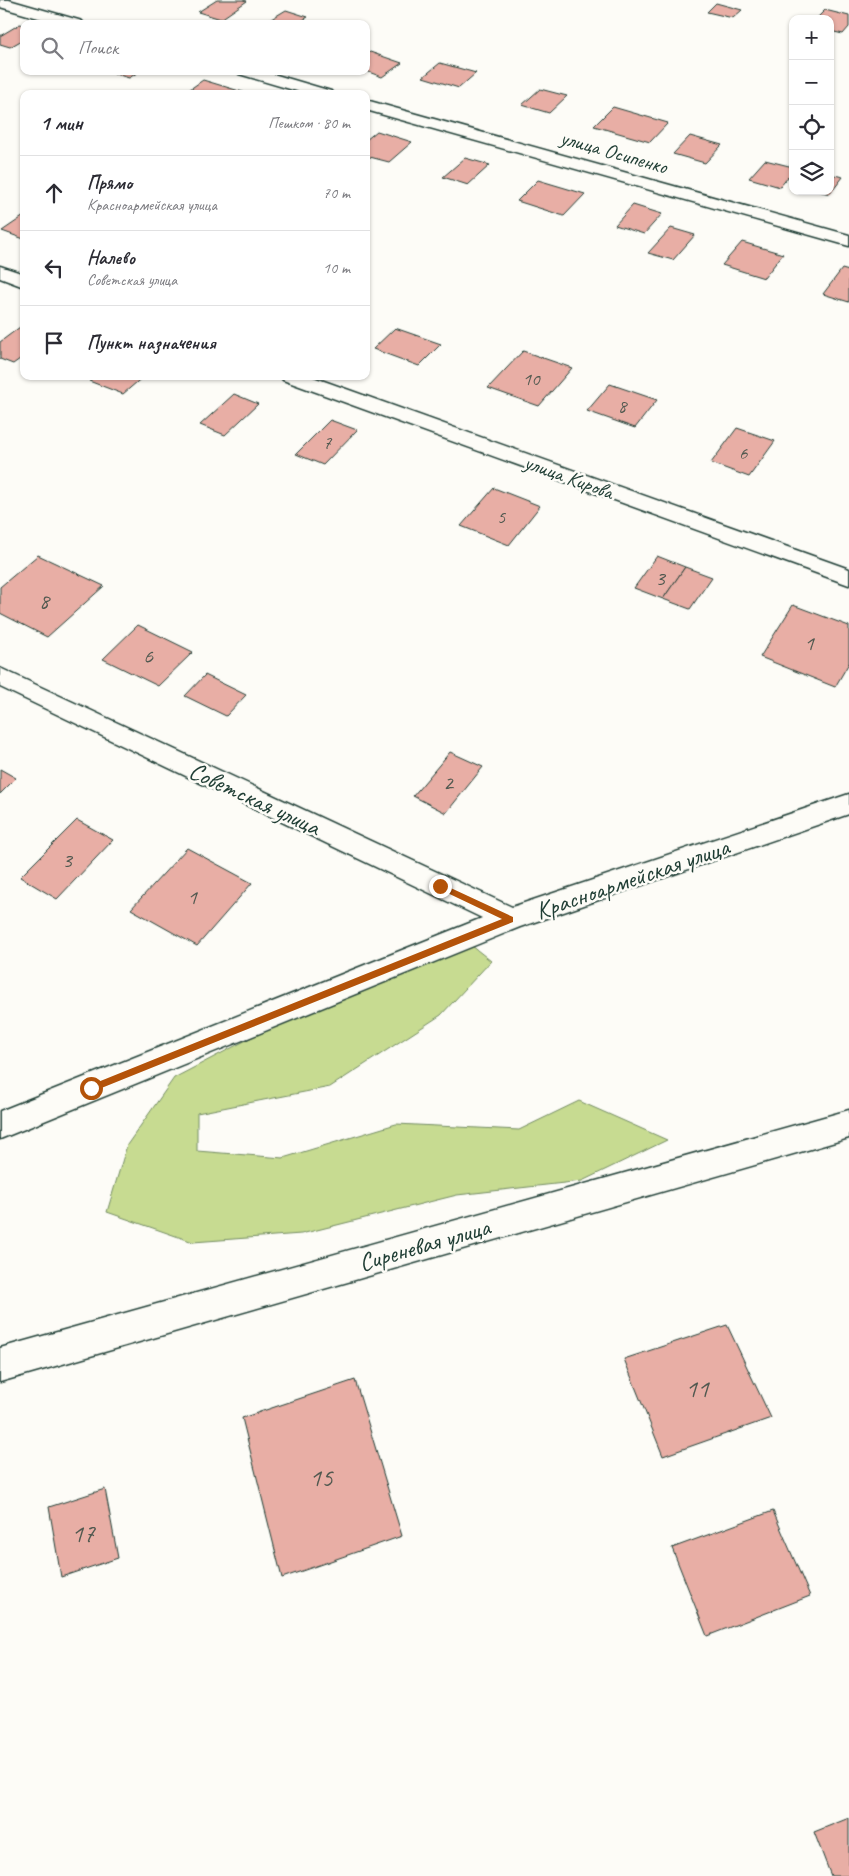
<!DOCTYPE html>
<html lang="ru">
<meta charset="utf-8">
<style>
body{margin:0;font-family:Caveat,sans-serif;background:#f7f7f7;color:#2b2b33}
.controls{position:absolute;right:15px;top:15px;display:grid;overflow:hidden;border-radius:10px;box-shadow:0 1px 4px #0004}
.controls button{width:45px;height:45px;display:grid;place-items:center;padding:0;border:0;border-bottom:1px solid #e1e1e2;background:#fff;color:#2b2b33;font:25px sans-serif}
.stop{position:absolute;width:15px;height:15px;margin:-11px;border:4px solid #b45309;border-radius:50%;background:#fff}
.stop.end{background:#b45309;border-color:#fff;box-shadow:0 1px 5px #0008}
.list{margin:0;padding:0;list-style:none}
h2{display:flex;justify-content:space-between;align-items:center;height:65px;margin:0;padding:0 20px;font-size:21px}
h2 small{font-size:16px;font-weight:400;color:#7c7c81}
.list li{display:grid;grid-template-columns:32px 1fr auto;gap:15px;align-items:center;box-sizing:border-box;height:75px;padding:0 20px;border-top:1px solid #e1e1e2}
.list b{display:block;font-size:19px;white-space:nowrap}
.list p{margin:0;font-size:16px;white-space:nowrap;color:#7c7c81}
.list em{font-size:16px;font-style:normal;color:#7c7c81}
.icon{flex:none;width:28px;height:28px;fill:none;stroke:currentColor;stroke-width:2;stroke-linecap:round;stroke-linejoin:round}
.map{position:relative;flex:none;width:849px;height:1876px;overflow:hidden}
.search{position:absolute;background:#fff;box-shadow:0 1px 4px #0004;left:20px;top:20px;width:350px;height:55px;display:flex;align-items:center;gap:12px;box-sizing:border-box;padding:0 18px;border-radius:10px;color:#7c7c81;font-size:19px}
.panel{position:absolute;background:#fff;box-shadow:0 1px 4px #0004;left:20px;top:90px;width:350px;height:290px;border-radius:10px}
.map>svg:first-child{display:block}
</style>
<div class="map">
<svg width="849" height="1876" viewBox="0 0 849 1876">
<rect width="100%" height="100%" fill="#fdfcf7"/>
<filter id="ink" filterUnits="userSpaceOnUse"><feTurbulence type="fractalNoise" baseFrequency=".02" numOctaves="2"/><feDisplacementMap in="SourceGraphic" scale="10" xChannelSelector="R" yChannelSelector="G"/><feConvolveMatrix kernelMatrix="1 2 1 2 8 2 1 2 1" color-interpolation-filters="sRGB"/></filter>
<g filter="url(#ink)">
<polygon fill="#c7db91" stroke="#738c62" points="467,942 491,961 441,1015 330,1087 197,1113 197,1151 283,1158 396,1124 519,1130 579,1101 667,1140 582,1181 457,1195 301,1234 193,1242 107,1212 127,1145 174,1078 344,989"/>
<g fill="#e8aea5" stroke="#1f3d34">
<polygon points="217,0 243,0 247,1 221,19 198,12"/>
<polygon points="716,3 742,10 733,18 707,12"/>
<polygon points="286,10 308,17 296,24 263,24"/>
<polygon points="825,10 849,16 849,27 843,34 830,31 830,19 816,19"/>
<polygon points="20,24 24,25 24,39 10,47 0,44 0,36"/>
<polygon points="370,52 402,63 382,77 366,71 366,55"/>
<polygon points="440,63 476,73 459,88 423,77"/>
<polygon points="106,71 140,71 129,78"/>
<polygon points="203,80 246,93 183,94"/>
<polygon points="540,89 567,96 549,113 522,105"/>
<polygon points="613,107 668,123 650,142 594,126"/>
<polygon points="377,131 412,142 389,162 366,156 366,140"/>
<polygon points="690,136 722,145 705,163 673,154"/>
<polygon points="465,158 490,165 468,185 443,177"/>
<polygon points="765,160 793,167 793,171 780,187 749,178"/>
<polygon points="830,174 843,177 830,194 818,191 830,191"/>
<polygon points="538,180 585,194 564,216 517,201"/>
<polygon points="633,205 662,214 644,234 615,225"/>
<polygon points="24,216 24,239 2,231"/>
<polygon points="671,228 695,235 673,260 648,253"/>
<polygon points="742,242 783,254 764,278 722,265"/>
<polygon points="842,269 849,271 849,302 823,294"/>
<polygon points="24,324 24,356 13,364 0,359 0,342"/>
<polygon points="395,328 441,344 419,366 373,349"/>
<polygon points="523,351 572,368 539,406 488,388"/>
<polygon points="94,376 144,376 123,394 89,381"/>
<polygon points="610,384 657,400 635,428 587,411"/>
<polygon points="234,394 258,404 225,435 200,425"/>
<polygon points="330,420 357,430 323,465 296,454"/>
<polygon points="737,428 775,441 749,477 711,463"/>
<polygon points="494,488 540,506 509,545 461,526"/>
<polygon points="38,555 104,586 47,637 0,613 0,587"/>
<polygon points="657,556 685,567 663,599 634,588"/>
<polygon points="685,567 712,577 690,609 663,599"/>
<polygon points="793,605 849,626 849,663 835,687 760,657"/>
<polygon points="138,625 193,652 158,686 103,659"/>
<polygon points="205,675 246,695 226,716 185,696"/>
<polygon points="450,752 483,767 446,813 413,796"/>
<polygon points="0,769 16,778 0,794"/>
<polygon points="77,820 113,840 57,899 20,877"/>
<polygon points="187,848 252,883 197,946 131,909"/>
<polygon points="727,1325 771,1418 663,1456 624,1359"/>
<polygon points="355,1380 402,1536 282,1578 242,1418"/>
<polygon points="105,1489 118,1558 61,1577 49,1507"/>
<polygon points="773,1511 810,1596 707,1636 672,1548"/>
<polygon points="849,1818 849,1876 831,1876 814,1832"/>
</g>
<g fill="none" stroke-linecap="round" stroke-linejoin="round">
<g stroke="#1f3d34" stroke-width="3">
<g id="minor">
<polygon points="0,0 9,0 82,21 84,24 59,24 0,7"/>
<polygon points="237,71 263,71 331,91 333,94 307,94 239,74"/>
<polygon points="366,100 849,235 849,246 366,110"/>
<polygon points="0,266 24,274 24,287 0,278"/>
<polygon points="280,376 310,376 849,569 849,585 283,380"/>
<polygon points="0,668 512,907 849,794 849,814 520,927 0,1139 0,1111 482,918 0,687"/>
<polygon points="849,1110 849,1138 0,1382 0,1348"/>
</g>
</g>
<use href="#minor" fill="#fdfcf7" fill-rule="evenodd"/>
</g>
</g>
<polygon fill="#b45309" points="440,883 513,917 513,922 94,1091 88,1091 88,1086 502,919 437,888 437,884"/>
<g text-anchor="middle" stroke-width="5" stroke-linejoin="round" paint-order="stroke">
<g font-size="19" fill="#515950">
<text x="531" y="385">10</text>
<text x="622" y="412">8</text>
<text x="327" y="449">7</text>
<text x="743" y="459">6</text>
<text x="501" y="523">5</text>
</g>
<g font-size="21" fill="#1f3d34" stroke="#fdfcf7">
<text transform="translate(614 152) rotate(16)" y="7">улица Осипенко</text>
<text transform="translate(569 477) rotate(20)" y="7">улица Кирова</text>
</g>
<g font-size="22" fill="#515950">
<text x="660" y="585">3</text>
<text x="44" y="608">8</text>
<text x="809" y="650">1</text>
<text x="148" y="663">6</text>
<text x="448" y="790">2</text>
<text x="67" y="867">3</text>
<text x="192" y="904">1</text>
</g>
<g font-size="25" fill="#1f3d34" stroke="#fdfcf7">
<text transform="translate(255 798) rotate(25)" y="9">Советская улица</text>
<text transform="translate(632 878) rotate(-19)" y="9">Красноармейская улица</text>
<text transform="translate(424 1244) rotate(-16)" y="9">Сиреневая улица</text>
</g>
<g font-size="26" fill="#515950">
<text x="697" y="1397">11</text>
<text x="321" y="1486">15</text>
<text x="83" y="1542">17</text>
</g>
</g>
</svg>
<div class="controls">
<button>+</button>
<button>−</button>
<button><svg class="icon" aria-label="locate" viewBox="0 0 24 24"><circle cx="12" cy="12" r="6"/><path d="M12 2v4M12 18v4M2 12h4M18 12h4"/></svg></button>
<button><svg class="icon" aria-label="layers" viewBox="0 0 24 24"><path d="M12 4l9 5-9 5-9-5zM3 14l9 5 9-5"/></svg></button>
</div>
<div class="stop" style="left:91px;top:1088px"></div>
<div class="stop end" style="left:440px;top:886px"></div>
<div class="search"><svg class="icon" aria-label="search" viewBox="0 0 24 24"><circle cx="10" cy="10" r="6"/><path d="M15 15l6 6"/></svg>Поиск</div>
<section class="panel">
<h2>1 мин<small>Пешком · 80 m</small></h2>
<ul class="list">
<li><svg class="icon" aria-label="ahead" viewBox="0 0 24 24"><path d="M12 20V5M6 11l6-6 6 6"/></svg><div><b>Прямо</b><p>Красноармейская улица</p></div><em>70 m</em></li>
<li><svg class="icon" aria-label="left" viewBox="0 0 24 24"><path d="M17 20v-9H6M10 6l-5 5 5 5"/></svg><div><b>Налево</b><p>Советская улица</p></div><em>10 m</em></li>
<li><svg class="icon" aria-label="arrive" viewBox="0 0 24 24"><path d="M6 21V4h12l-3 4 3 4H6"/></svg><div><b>Пункт назначения</b></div></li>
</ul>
</section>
</div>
